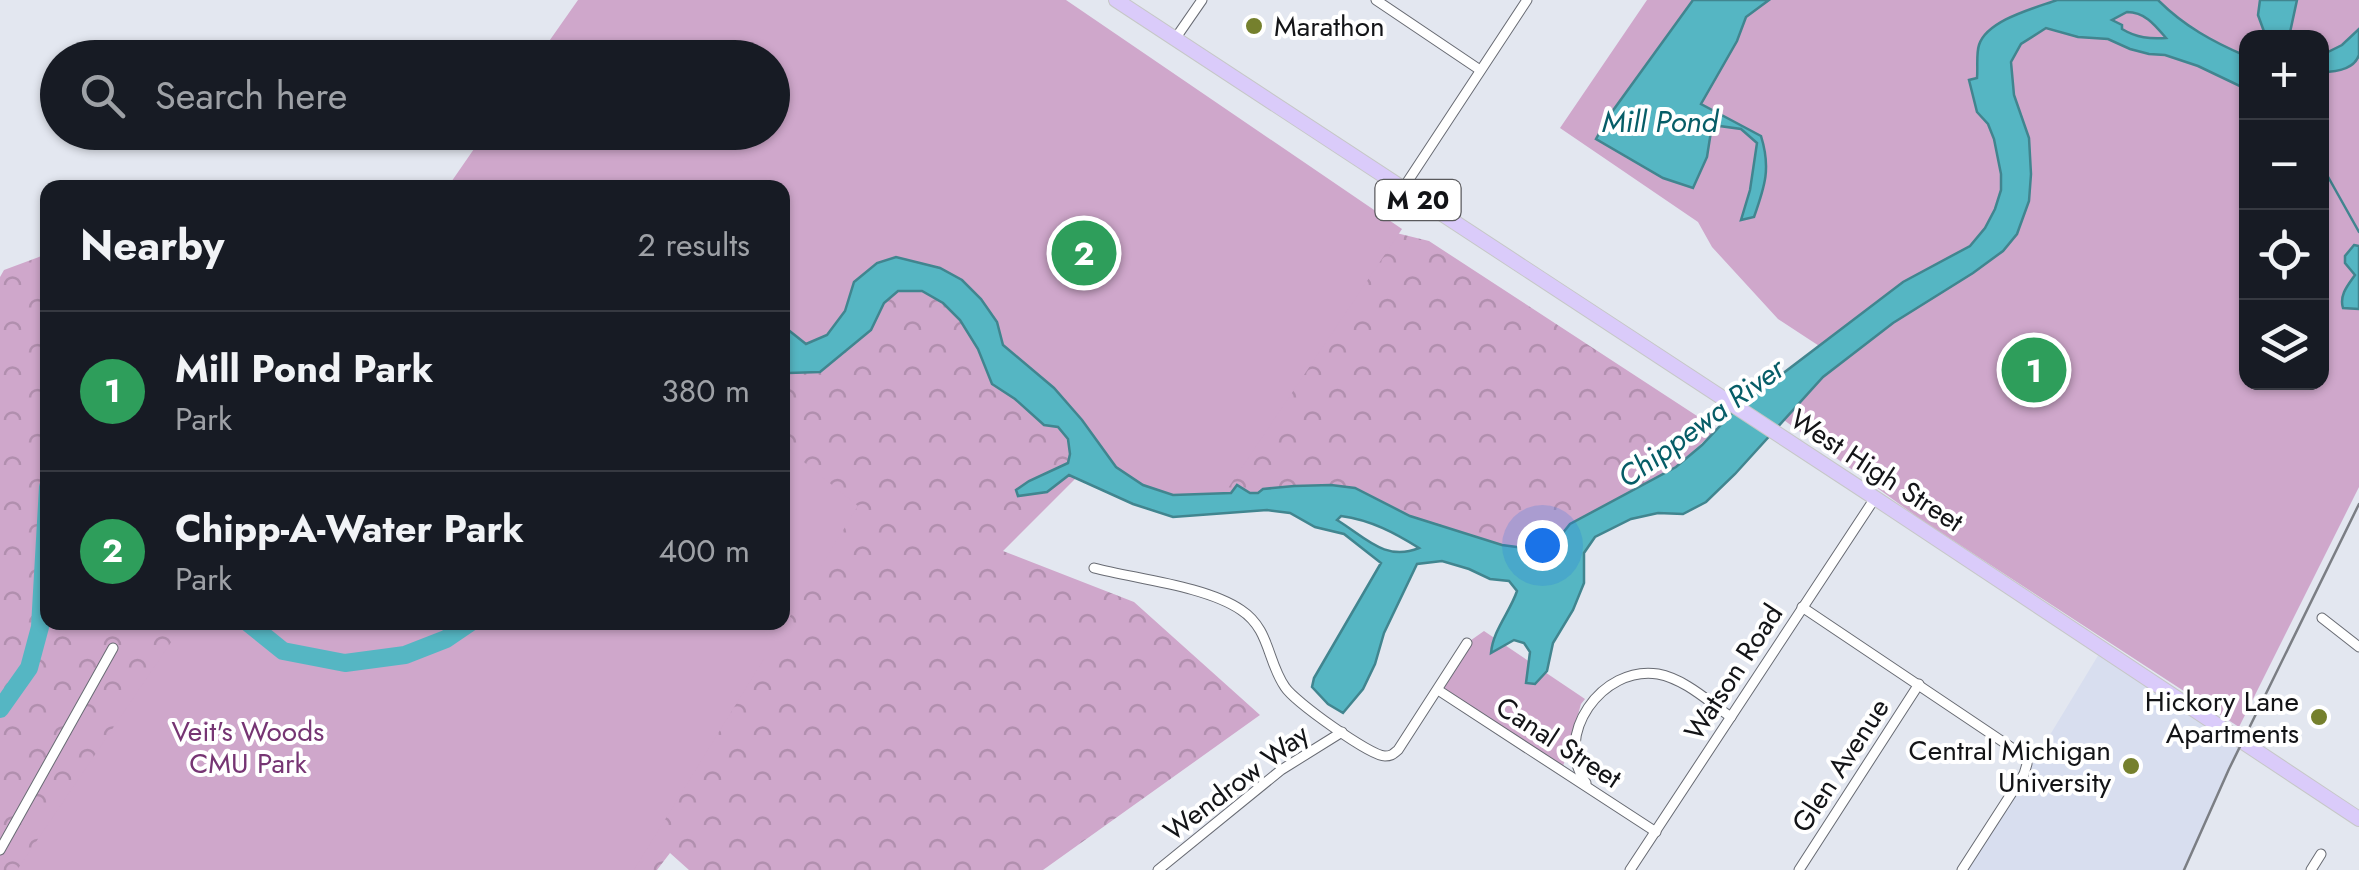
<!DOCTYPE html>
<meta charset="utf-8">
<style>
body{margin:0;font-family:Jost,sans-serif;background:#242831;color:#f1f3f6}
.controls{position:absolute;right:30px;top:30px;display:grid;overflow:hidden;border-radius:20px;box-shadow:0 2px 8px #0004}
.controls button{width:90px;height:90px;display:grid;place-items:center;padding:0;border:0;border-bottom:2px solid #363941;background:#171b24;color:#f1f3f6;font:50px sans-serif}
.you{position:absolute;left:1542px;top:545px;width:35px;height:35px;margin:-25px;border:8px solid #fff;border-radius:50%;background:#1a73e8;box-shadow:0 0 0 15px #1a73e833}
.badge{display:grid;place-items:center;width:65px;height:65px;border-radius:50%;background:#d93025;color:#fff;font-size:32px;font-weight:700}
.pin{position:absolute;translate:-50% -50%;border:5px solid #fff;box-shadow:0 2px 10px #0006}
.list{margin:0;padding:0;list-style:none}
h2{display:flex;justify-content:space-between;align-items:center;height:130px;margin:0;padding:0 40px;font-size:42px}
h2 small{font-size:32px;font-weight:400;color:#9ea1a6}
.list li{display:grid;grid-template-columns:65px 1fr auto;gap:30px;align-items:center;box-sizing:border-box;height:160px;padding:0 40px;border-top:2px solid #363941}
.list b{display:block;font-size:38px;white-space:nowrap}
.list p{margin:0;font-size:32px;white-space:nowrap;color:#9ea1a6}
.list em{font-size:32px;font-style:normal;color:#9ea1a6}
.icon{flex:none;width:55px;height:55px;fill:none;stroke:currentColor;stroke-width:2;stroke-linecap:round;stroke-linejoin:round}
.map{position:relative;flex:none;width:2359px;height:870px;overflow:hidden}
.search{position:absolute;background:#171b24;box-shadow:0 2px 8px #0004;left:40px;top:40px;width:750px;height:110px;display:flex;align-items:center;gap:25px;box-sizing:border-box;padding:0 35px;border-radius:55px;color:#9ea1a6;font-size:38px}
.panel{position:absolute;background:#171b24;box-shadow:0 2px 8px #0004;left:40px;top:180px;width:750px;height:450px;border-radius:20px}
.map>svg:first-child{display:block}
</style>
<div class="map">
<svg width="2359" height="870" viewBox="0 0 2359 870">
<defs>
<pattern id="forest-crowns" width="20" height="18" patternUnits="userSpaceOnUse" patternTransform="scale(2.5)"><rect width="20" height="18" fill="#cfa7cb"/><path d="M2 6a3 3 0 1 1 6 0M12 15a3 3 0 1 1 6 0" fill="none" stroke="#b18fae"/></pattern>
</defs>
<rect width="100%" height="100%" fill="#e3e7f0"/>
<polygon fill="#d8deef" points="2102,649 2242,742 2185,870 1962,870 2036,758"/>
<g fill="url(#forest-crowns)">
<polygon points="1335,218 1429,241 1717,429 1676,467 1570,524 1558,539 1532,549 1502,545 1410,516 1355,488 1250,493 1241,489 1231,493 1220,493"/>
<polygon points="47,254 48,622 782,622 783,371 788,373 820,372 871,330 884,303 898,291 922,291 943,303 960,320 978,349 992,384 1015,399 1044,425 1058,427 1068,439 1070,454 1068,463 1047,492 1069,475 1076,478 1003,551 1134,602 1260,715 1043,870 689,870 670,853 657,870 0,870 0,277 4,270"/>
</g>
<g fill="#cfa7cb" fill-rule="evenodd">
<polygon points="578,0 1066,0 1402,229 1212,512 1142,504 944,284 890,286 830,354 783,341 782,188 447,188 485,133 772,132 772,58 538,57"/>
<path d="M1647,0H2359V487L2239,727L1920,519L1770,410L1836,357L1778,319L1712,247L1698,222L1560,128ZM2246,38H2322V382H2246Z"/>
<polygon points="783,445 858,506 634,870 17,870 184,623 782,622"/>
<polygon points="1484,631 1585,699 1581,704 1562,770 1438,690 1467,643"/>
</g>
<g fill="#55b6c3" stroke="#41858f" stroke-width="2.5" fill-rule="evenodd">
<path d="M1693,0H1769L1746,17L1737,41L1701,104L1761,136C1771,168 1765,186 1754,217L1741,220L1750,190L1757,143L1741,129L1712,125L1707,157L1693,188L1663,178L1596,139L1609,116Z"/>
<path d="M2057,0H2158C2184,26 2213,42 2246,56V89L2198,66L2165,55L2149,54L2130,49L2108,39L2078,37L2046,28L2021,44L2011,62L2014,95L2029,138L2031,174L2029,201L2017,234L2003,251L1973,273L1893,323L1823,377L1735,474L1706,502L1683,514L1658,513L1631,519L1595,537L1584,553V583L1573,610L1553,643L1547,671L1535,684L1526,683L1530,652L1524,643L1514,640L1491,653C1493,630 1510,612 1517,591L1509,581L1490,579L1469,569L1442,561L1417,564L1384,633L1375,664L1363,689L1343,713L1328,704L1312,687L1314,678L1381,563L1344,534L1315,527L1290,513L1267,510L1173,517L1133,504L1069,475L1047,492L1018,496L1016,490L1029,481L1068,463L1070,454L1068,439L1058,427L1044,425L1015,399L992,384L978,349L960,320L943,303L922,291H898L884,303L871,330L820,372L788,373L783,371L782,325L806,344L827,335L845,311L854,282L877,263L896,257L940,268L962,280L981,299L997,322L1003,345L1054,388L1082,420L1116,467L1143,485L1173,495L1231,493L1237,485L1250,493H1258L1263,489L1294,486L1331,485L1355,488L1410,516L1502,545L1532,549L1558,539L1570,524L1676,467L1702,445L1736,409L1903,282L1970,246L1985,228L1995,209L2001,190V174L1994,139L1988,124L1977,112L1969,80L1977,78C1978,68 1976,54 1979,45C1987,20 2035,8 2057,0ZM2127,12C2145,12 2155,25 2166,38C2150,39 2137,38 2122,29V25L2112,20ZM1341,516C1371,520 1395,533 1419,548C1385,562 1365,537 1337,520Z"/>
<polygon points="2260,0 2297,0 2289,37 2266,37 2258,15"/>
<path d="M2359,29C2359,36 2359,49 2359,55C2354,70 2334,72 2322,72V55L2342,45Z"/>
<path d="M2354,245L2359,246V309L2343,308C2339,295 2348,285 2355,275L2345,263V256Z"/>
</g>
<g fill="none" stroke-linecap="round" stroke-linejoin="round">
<polyline stroke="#41858f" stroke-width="2.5" points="2322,166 2359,232"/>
<g stroke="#55b6c3" stroke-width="18">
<polyline points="247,622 283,651 345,663 405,655 446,639 471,622"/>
<polyline points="0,709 29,668 40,627 48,487"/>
</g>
<g stroke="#686b73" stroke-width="11">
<g id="street">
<polyline points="1376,0 1480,70"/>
<polyline points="1175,39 1202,0"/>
<polyline points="1402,190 1527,0"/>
<path d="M1094,568C1136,579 1206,586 1241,610C1270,629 1267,661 1285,687C1294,701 1370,756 1385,756C1392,756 1393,754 1398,750L1467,643"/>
<polyline points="1802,607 2024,756 2027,764 2024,774 1962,870"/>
<polyline points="2322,618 2359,647"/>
<polyline points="1438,690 1656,832"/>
<path d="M1586,783C1552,736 1602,665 1658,674C1685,679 1709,702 1731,717"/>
<polyline points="0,850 113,648"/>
<polyline points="1158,870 1281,770 1342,732"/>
<polyline points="1630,870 1875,498"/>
<polyline points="1799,870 1919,684"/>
<polyline points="2311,870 2321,854"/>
</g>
</g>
<g stroke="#c6c7c7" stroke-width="16">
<polyline id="primary" points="1116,0 1875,498 2359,819"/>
</g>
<use href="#street" stroke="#fff" stroke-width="9"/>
<use href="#primary" stroke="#dacbfa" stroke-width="14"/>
<polyline stroke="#7b7e84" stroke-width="2.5" points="2184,870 2229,769 2359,504"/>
</g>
<g fill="#75802d" stroke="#fff" stroke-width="4">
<circle cx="1254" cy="26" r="10"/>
<circle cx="2319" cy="717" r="10"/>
<circle cx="2131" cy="766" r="10"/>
</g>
<g text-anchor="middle" stroke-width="8" stroke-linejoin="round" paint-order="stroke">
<rect fill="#fff" stroke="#5a5a5d" stroke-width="2.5" x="1375.5" y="180" width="85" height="40" rx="8"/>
<g font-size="25" font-weight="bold" fill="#131417">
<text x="1418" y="209">M 20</text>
</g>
<g font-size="28" fill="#131417" stroke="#fff" text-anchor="end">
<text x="1274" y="36" text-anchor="start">Marathon</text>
<text x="2299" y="711">Hickory Lane<tspan x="2299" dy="32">Apartments</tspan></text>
<text x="2111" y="760">Central Michigan<tspan x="2111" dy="32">University</tspan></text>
</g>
<g font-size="28" fill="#131417" stroke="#fff">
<text transform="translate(1877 470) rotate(33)" y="10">West High Street</text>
<text transform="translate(1733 672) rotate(-57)" y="10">Watson Road</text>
<text transform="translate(1559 742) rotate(33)" y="10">Canal Street</text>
<text transform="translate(1840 765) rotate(-57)" y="10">Glen Avenue</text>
<text transform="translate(1236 782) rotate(-37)" y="10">Wendrow Way</text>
</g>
<g font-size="28" fill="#763573" stroke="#fff">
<text x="248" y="741">Veit's Woods<tspan x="248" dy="32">CMU Park</tspan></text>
</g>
<g font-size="30" font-style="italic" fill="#065d67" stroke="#fff">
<text x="1660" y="132">Mill Pond</text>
<text transform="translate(1701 423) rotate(-36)" y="10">Chippewa River</text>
</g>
</g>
</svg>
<div class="controls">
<button>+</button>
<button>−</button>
<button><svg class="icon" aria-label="locate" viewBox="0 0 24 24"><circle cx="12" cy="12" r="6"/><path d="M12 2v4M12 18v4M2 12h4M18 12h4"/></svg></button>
<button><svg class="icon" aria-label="layers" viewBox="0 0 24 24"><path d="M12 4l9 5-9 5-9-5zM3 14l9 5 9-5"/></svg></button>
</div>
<div class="you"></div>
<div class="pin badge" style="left:2034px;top:370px;background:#2e9e5b">1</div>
<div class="pin badge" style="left:1084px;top:253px;background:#2e9e5b">2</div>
<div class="search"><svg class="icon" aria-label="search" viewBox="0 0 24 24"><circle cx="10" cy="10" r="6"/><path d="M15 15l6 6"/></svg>Search here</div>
<section class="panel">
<h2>Nearby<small>2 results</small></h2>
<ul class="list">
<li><span class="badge" style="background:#2e9e5b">1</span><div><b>Mill Pond Park</b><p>Park</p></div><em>380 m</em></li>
<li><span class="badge" style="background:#2e9e5b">2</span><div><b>Chipp-A-Water Park</b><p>Park</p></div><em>400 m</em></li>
</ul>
</section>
</div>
